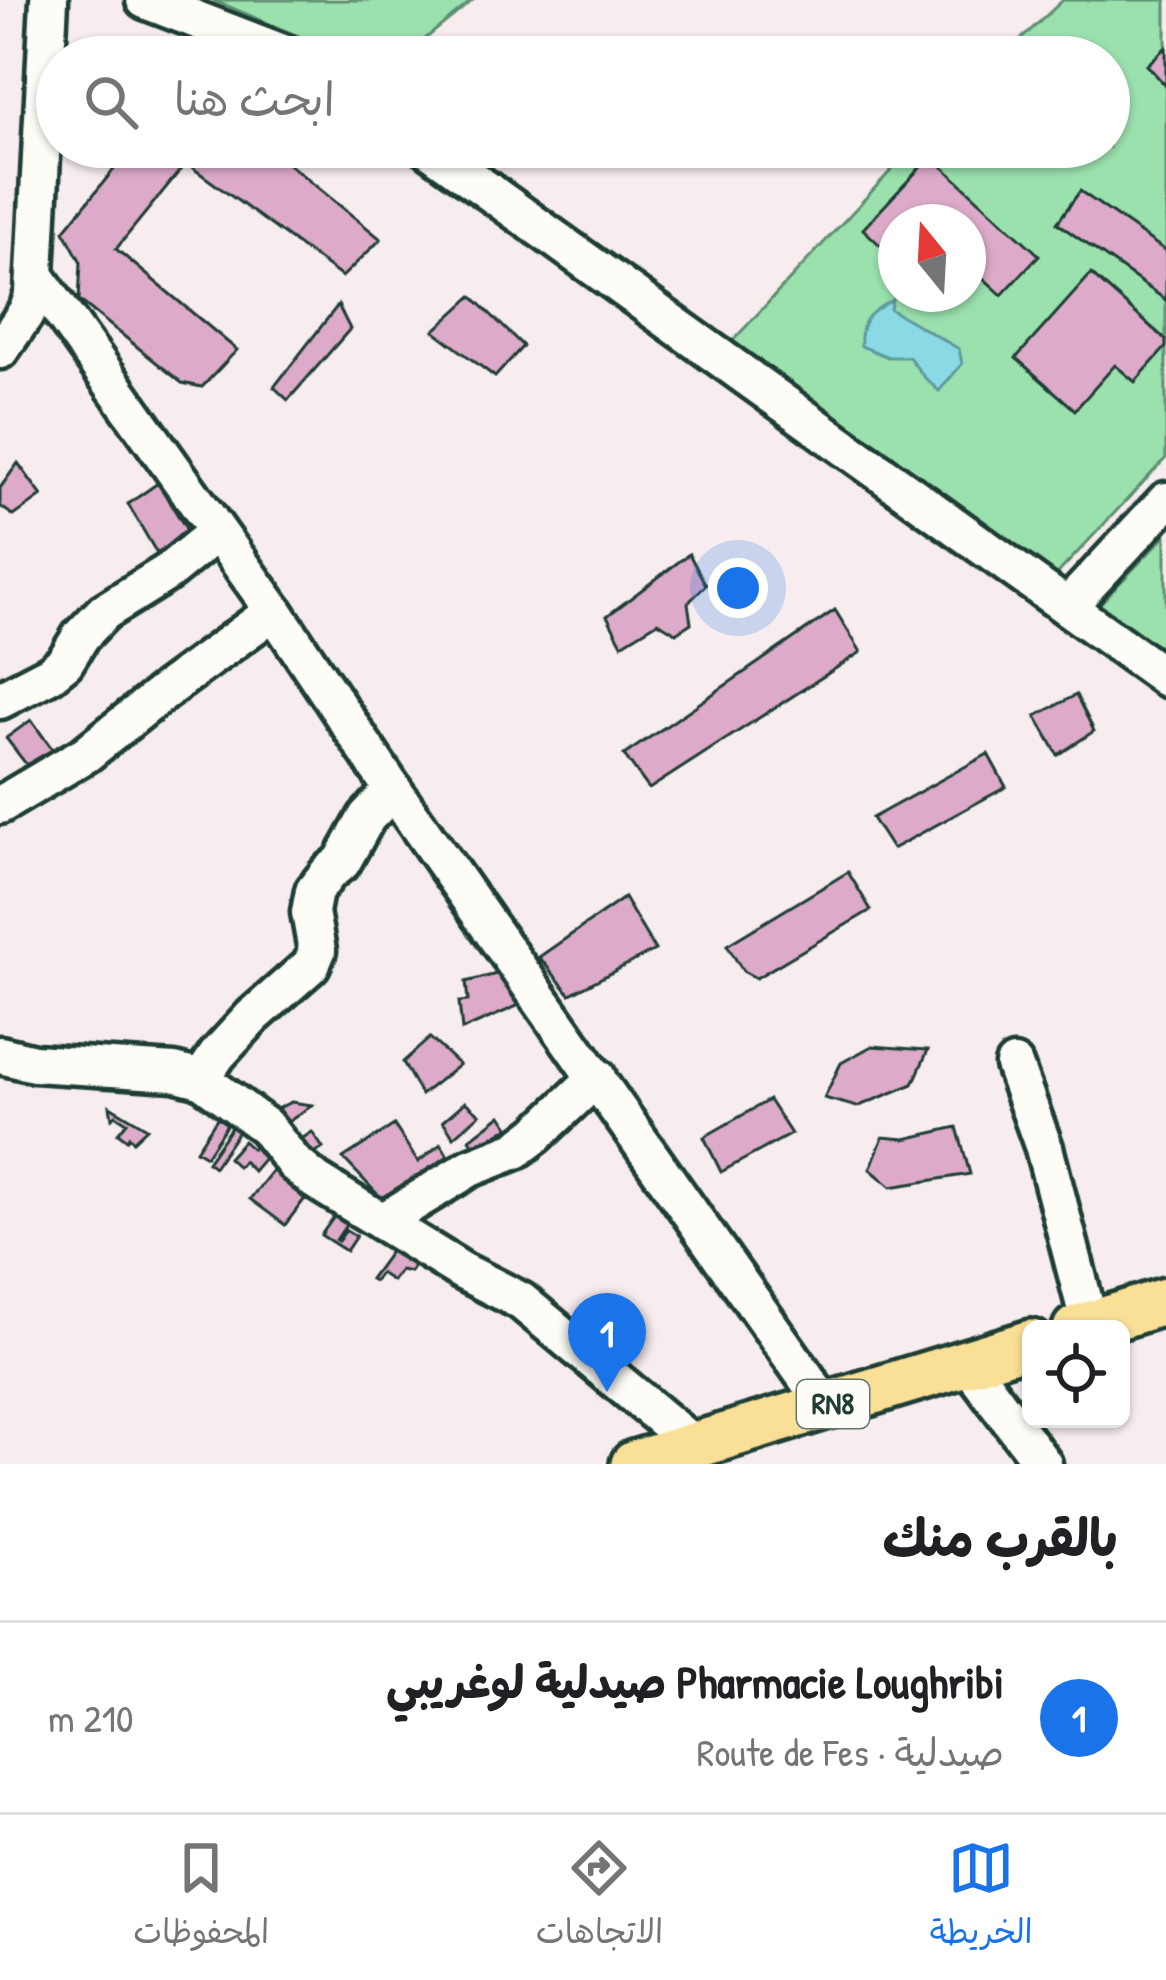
<!DOCTYPE html>
<html lang="ar">
<meta charset="utf-8">
<style>
body{margin:0;font-family:"Patrick Hand","Playpen Sans Arabic",sans-serif;background:#f6f6f6;color:#202124;direction:rtl}
.controls{position:absolute;right:36px;bottom:36px;display:grid;overflow:hidden;border-radius:18px;box-shadow:0 3px 9px #0004}
.controls button{width:108px;height:108px;display:grid;place-items:center;padding:0;border:0;border-bottom:3px solid #e0e0e0;background:#fff;color:#202124;font:60px sans-serif}
.compass{position:absolute;left:878px;top:204px;width:108px;height:108px;border-radius:50%;background:#fff;box-shadow:0 3px 9px #0004;rotate:342deg}
.you{position:absolute;left:738px;top:588px;width:42px;height:42px;margin:-30px;border:9px solid #fff;border-radius:50%;background:#1a73e8;box-shadow:0 0 0 18px #1a73e833}
.badge{display:grid;place-items:center;width:78px;height:78px;border-radius:50%;background:#1a73e8;color:#fff;font-size:39px;font-weight:700}
.pin{position:absolute;translate:-50% -99px;filter:drop-shadow(0 3px 6px #0008)}
.pin::after{content:'';position:absolute;top:63px;width:42px;height:36px;background:inherit;clip-path:polygon(0 0,100% 0,50% 100%)}
.list{margin:0;padding:0;list-style:none}
h2{display:flex;justify-content:space-between;align-items:center;height:156px;margin:0;padding:0 48px;font-size:51px}
h2 small{font-size:39px;font-weight:400;color:#757577}
.list li{display:grid;grid-template-columns:78px 1fr auto;gap:36px;align-items:center;box-sizing:border-box;height:192px;padding:0 48px;border-top:3px solid #e0e0e0}
.list b{display:block;font-size:45px;white-space:nowrap}
.list p{margin:0;font-size:39px;white-space:nowrap;color:#757577}
.list em{font-size:39px;font-style:normal;color:#757577}
.icon{flex:none;width:66px;height:66px;fill:none;stroke:currentColor;stroke-width:2;stroke-linecap:round;stroke-linejoin:round}
.map{position:relative;flex:none;width:1166px;height:1464px;overflow:hidden;direction:ltr}
.search{position:absolute;background:#fff;box-shadow:0 3px 9px #0004;left:36px;right:36px;top:36px;height:132px;display:flex;align-items:center;gap:30px;box-sizing:border-box;padding:0 42px;border-radius:66px;color:#757577;font-size:45px}
.sheet{height:348px;background:#fff}
nav{display:flex;justify-content:space-around;align-items:center;box-sizing:border-box;height:168px;border-top:3px solid #e0e0e0;background:#fff;font-size:33px;color:#757577}
nav a{display:grid;justify-items:center;gap:6px}
nav .on{color:#1a73e8}
.map>svg:first-child{display:block}
</style>
<div class="map">
<svg width="1166" height="1464" viewBox="0 0 1166 1464">
<rect width="100%" height="100%" fill="#f7ecee"/>
<filter id="ink" filterUnits="userSpaceOnUse"><feTurbulence type="fractalNoise" baseFrequency=".00833" numOctaves="2"/><feDisplacementMap in="SourceGraphic" scale="24" xChannelSelector="R" yChannelSelector="G"/><feConvolveMatrix kernelMatrix="1 2 1 2 8 2 1 2 1" color-interpolation-filters="sRGB"/></filter>
<g filter="url(#ink)">
<g fill="#9be1ae" stroke="#5d8f71" stroke-width="3" fill-rule="evenodd">
<polygon points="213,0 473,0 403,57 348,57"/>
<path d="M1063,0H1166V458L1046,586L726,348L913,147H1109V57H1002ZM896,222H968V294H896Z"/>
<polygon points="1166,535 1166,662 1093,611"/>
</g>
<path fill="#8adae5" stroke="#5f9b9e" stroke-width="3" d="M892,300L890,309L959,349L962,364L939,391L923,376L909,357H888L861,346C859,320 870,312 892,300Z"/>
<g fill="#ddabc9" stroke="#1f3d34" stroke-width="3">
<polygon points="1166,47 1166,86 1147,65"/>
<polygon points="132,147 268,147 381,239 342,277 186,163 116,249 237,350 202,387 182,383 79,300 81,262 64,231"/>
<polygon points="931,156 1039,255 1002,295 968,264 968,222 896,222 896,260 863,229"/>
<polygon points="1080,191 1166,251 1166,300 1057,223"/>
<polygon points="1091,274 1166,340 1166,347 1135,382 1115,365 1075,410 1016,358"/>
<polygon points="472,296 523,346 495,377 434,331"/>
<polygon points="338,305 350,329 288,400 274,387"/>
<polygon points="18,463 42,496 14,516 0,506 0,488"/>
<polygon points="158,483 190,535 159,557 128,504"/>
<polygon points="689,554 706,585 688,603 691,623 676,633 658,622 622,644 607,616"/>
<polygon points="835,610 861,652 649,789 624,755"/>
<polygon points="1076,695 1094,731 1058,755 1036,716"/>
<polygon points="31,720 53,750 29,768 6,738"/>
<polygon points="988,754 1006,787 892,849 872,818"/>
<polygon points="848,872 871,910 756,978 743,971 727,945"/>
<polygon points="624,898 655,950 570,994 539,957"/>
<polygon points="512,970 529,1001 462,1030 459,1002 468,1001 466,982"/>
<polygon points="430,1038 459,1065 421,1095 403,1062"/>
<polygon points="872,1046 928,1050 913,1084 857,1107 824,1098 841,1063"/>
<polygon points="769,1100 791,1134 721,1172 704,1137"/>
<polygon points="291,1102 312,1105 277,1130 262,1116"/>
<polygon points="465,1102 480,1114 454,1137 443,1121"/>
<polygon points="110,1106 147,1128 133,1141 129,1136 127,1140 118,1133 127,1122 116,1115 112,1118"/>
<polygon points="221,1112 231,1118 206,1156 196,1150"/>
<polygon points="501,1115 509,1127 475,1147 470,1139"/>
<polygon points="234,1123 241,1127 214,1167 207,1162"/>
<polygon points="394,1125 418,1162 441,1144 448,1156 384,1201 343,1158"/>
<polygon points="957,1127 970,1174 891,1187 870,1169 883,1137 905,1139"/>
<polygon points="312,1132 323,1148 297,1165 286,1149"/>
<polygon points="260,1140 271,1150 253,1171 243,1161 238,1167 228,1158 243,1141 252,1149"/>
<polygon points="273,1170 307,1196 285,1225 250,1199"/>
<polygon points="336,1214 348,1222 336,1240 338,1241 346,1230 356,1236 346,1251 321,1235"/>
<polygon points="391,1250 414,1266 410,1272 400,1270 392,1281 380,1273 374,1281 370,1279"/>
</g>
<g fill="none" stroke-linecap="round" stroke-linejoin="round">
<g stroke="#1f3d34" stroke-width="45">
<g id="minor">
<polyline points="145,0 293,57"/>
<polyline points="427,147 1166,678"/>
<polyline points="35,275 274,611 393,790 826,1406"/>
<polyline points="0,350 28,310 34,293 49,0"/>
<polyline points="1068,606 1166,501"/>
<polyline points="0,700 50,674 65,662 81,636 104,612 168,572 217,532"/>
<polyline points="0,805 86,754 166,690 274,611"/>
<polyline points="0,1055 34,1063 174,1072 201,1079 265,1126 294,1163 316,1181 462,1271 521,1301 695,1446"/>
<polyline points="1014,1065 1044,1148 1090,1325"/>
<polyline points="201,1079 218,1054 253,1016 311,965 317,951 310,912 314,891 329,872 342,862 367,817 393,790"/>
<polyline points="382,1222 470,1168 516,1150 537,1134 597,1077"/>
<polyline points="967,1362 1043,1464"/>
</g>
</g>
<g stroke="#1f3d34" stroke-width="54">
<g id="major">
<polyline points="1076,1329 1166,1301"/>
<polyline points="634,1464 1031,1343"/>
</g>
</g>
<use href="#minor" stroke="#fdfcf7" stroke-width="36"/>
<use href="#major" stroke="#fadf96" stroke-width="45"/>
</g>
</g>
<g text-anchor="middle" stroke-width="12" stroke-linejoin="round" paint-order="stroke">
<rect fill="#fdfcf7" stroke="#62766e" stroke-width="3" x="797" y="1380" width="72" height="48" rx="9"/>
<g font-size="30" font-weight="bold" fill="#1f3d34">
<text x="833" y="1414">RN8</text>
</g>
</g>
</svg>
<div class="controls">
<button><svg class="icon" aria-label="locate" viewBox="0 0 24 24"><circle cx="12" cy="12" r="6"/><path d="M12 2v4M12 18v4M2 12h4M18 12h4"/></svg></button>
</div>
<svg class="compass" viewBox="-18 -18 36 36"><path d="M0-13l5 13h-10z" fill="#e53935"/><path d="M0 13l5-13h-10z" fill="#757577"/></svg>
<div class="you"></div>
<div class="pin badge" style="left:607px;top:1392px">1</div>
<div class="search"><svg class="icon" aria-label="search" viewBox="0 0 24 24"><circle cx="10" cy="10" r="6"/><path d="M15 15l6 6"/></svg>ابحث هنا</div>
</div>
<section class="sheet">
<h2>بالقرب منك<small></small></h2>
<ul class="list">
<li><span class="badge">1</span><div><b>Pharmacie Loughribi صيدلية لوغريبي</b><p>صيدلية · Route de Fes</p></div><em>210 m</em></li>
</ul>
</section>
<nav>
<a class="on"><svg class="icon" aria-label="map" viewBox="0 0 24 24"><path d="M3 6l6-2 6 2 6-2v14l-6 2-6-2-6 2zM9 4v14M15 6v14"/></svg>الخريطة</a>
<a><svg class="icon" aria-label="directions" viewBox="0 0 24 24"><path d="M12 3l9 9-9 9-9-9zM9 14v-3h6M13 9l2 2-2 2"/></svg>الاتجاهات</a>
<a><svg class="icon" aria-label="saved" viewBox="0 0 24 24"><path d="M7 4h10v16l-5-4-5 4z"/></svg>المحفوظات</a>
</nav>
